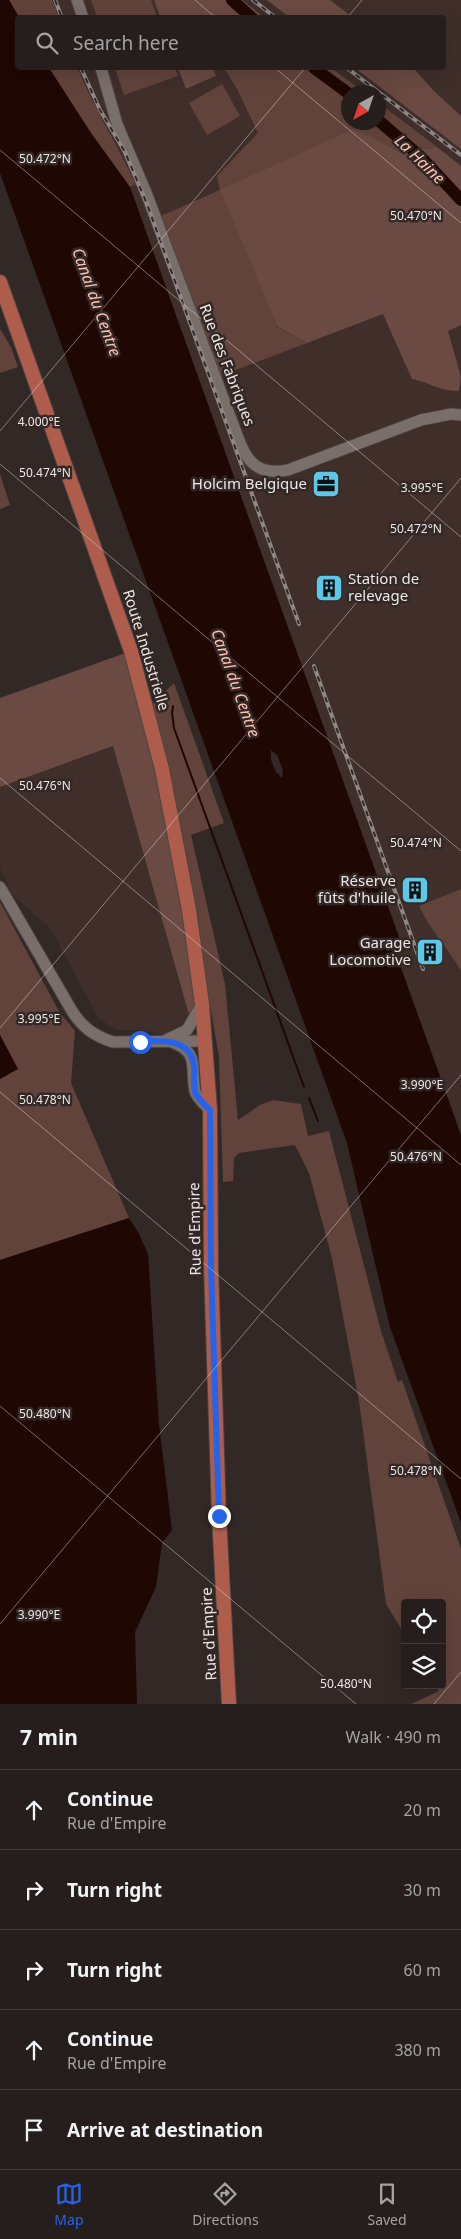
<!DOCTYPE html>
<meta charset="utf-8">
<style>
body{margin:0;font-family:"Noto Sans",sans-serif;background:#322b29;color:#f1f3f6}
.controls{position:absolute;right:15px;bottom:15px;display:grid;overflow:hidden;border-radius:5px;box-shadow:0 5px 20px #0002}
.controls button{width:45px;height:45px;display:grid;place-items:center;padding:0;border:0;border-bottom:1px solid #423c3b;background:#261e1c;color:#f1f3f6;font:25px sans-serif}
.compass{position:absolute;left:341px;top:85px;width:45px;height:45px;border-radius:50%;background:#261e1c;box-shadow:0 5px 20px #0002;rotate:220deg}
.stop{position:absolute;width:15px;height:15px;margin:-11px;border:4px solid #2563eb;border-radius:50%;background:#fff}
.stop.end{background:#2563eb;border-color:#fff;box-shadow:0 1px 5px #0008}
.list{margin:0;padding:0;list-style:none}
h2{display:flex;justify-content:space-between;align-items:center;height:65px;margin:0;padding:0 20px;font-size:21px}
h2 small{font-size:16px;font-weight:400;color:#a4a2a3}
.list li{display:grid;grid-template-columns:32px 1fr auto;gap:15px;align-items:center;box-sizing:border-box;height:80px;padding:0 20px;border-top:1px solid #423c3b}
.list b{display:block;font-size:19px;white-space:nowrap}
.list p{margin:0;font-size:16px;white-space:nowrap;color:#a4a2a3}
.list em{font-size:16px;font-style:normal;color:#a4a2a3}
.icon{flex:none;width:28px;height:28px;fill:none;stroke:currentColor;stroke-width:2;stroke-linecap:round;stroke-linejoin:round}
.map{position:relative;flex:none;width:461px;height:1704px;overflow:hidden}
.search{position:absolute;background:#261e1c;box-shadow:0 5px 20px #0002;left:15px;right:15px;top:15px;height:55px;display:flex;align-items:center;gap:12px;box-sizing:border-box;padding:0 18px;border-radius:5px;color:#a4a2a3;font-size:19px}
.sheet{height:465px;background:#261e1c}
nav{display:flex;justify-content:space-around;align-items:center;box-sizing:border-box;height:70px;border-top:1px solid #423c3b;background:#261e1c;font-size:14px;color:#a4a2a3}
nav a{display:grid;justify-items:center;gap:2px}
nav .on{color:#2563eb}
.map>svg:first-child{display:block}
</style>
<div class="map">
<svg width="461" height="1704" viewBox="0 0 461 1704">
<rect width="100%" height="100%" fill="#322826"/>
<g fill="#3f2e2a" fill-rule="evenodd">
<polygon points="54,0 154,0 160,17 19,18 15,11"/>
<path d="M242,0H461V1135L396,953L404,950L130,187L91,133L49,68H178L186,89L216,76L213,68H444V18L264,17ZM348,92H378V122H348Z"/>
<polygon points="113,746 189,1015 184,1026 167,1034 156,1034 145,1030 117,1030 99,1019 50,928 12,895 0,868 0,787"/>
</g>
<g fill="#62433c">
<polygon points="9,0 52,0 59,17 19,17"/>
<polygon points="91,0 151,0 157,17 97,17"/>
<path d="M49,68H78C93,108 118,144 135,184L130,187L91,133Z"/>
<polygon points="115,68 175,68 178,76 124,95"/>
<polygon points="224,68 331,68 364,92 348,92 348,122 378,122 379,103 437,147 400,153 371,136 277,327 307,343 220,376 161,216 220,190 217,176 258,133 237,89"/>
<polygon points="222,84 240,116 207,135 189,103"/>
<polygon points="0,329 11,347 18,367 0,373"/>
<polygon points="0,474 10,505 0,509"/>
<polygon points="174,683 224,823 191,835 225,984 238,1120 260,1105 273,1100 301,1104 308,1136 329,1131 381,1331 398,1382 402,1380 461,1549 461,1704 411,1704 439,1691 436,1685 442,1685 442,1603 405,1603 405,1635 386,1604 359,1401 332,1258 309,1173 295,1145 239,1153 234,1158 233,1181 223,1182 219,1057 181,839 147,709"/>
<path d="M461,889V971C448,948 430,930 419,906Z"/>
<polygon points="0,902 60,1013 75,1031 71,1083 129,1218 0,1260 0,1079 17,1069 0,1035"/>
</g>
<g fill="#6a4a43">
<polygon points="154,0 242,0 264,17 160,17"/>
<polygon points="267,0 330,0 352,17 289,17"/>
<polygon points="178,68 213,68 216,76 186,89"/>
<polygon points="355,68 413,68 435,92 461,116 461,149"/>
<path d="M351,130L371,136L400,153L437,147L461,166V325L448,331L461,377L459,391C439,391 431,383 412,379L383,314L307,343L278,327L220,190Z"/>
<polygon points="131,651 143,693 202,1004 189,1015 113,746 0,787 0,698"/>
</g>
<g fill="#1f0703">
<polygon points="0,0 9,0 19,17 18,18 18,68 49,68 91,133 130,187 404,951 396,954 461,1135 461,1523 390,1327 347,1143 0,173"/>
<polygon points="0,1035 18,1069 0,1079"/>
<polygon points="129,1218 138,1232 148,1254 159,1425 172,1530 162,1543 156,1587 135,1632 137,1704 0,1704 0,1260"/>
</g>
<polygon fill="#322826" points="271,750 277,755 283,770 282,778 276,772 271,760"/>
<g fill="none" stroke-linecap="round" stroke-linejoin="round">
<g stroke="#1f0703" stroke-width="2">
<polyline points="173,706 172,713 174,728 304,1087"/>
<polyline points="309,1098 318,1121"/>
</g>
<g stroke="#1f0703" stroke-width="12">
<polyline points="232,0 252,18"/>
<polyline points="314,68 348,93"/>
<polyline points="378,120 422,158 461,200"/>
</g>
<g stroke="#4d4442" stroke-width="13">
<g id="minor">
<polyline points="77,0 83,18"/>
<path d="M101,68L117,124L147,195L231,419C243,450 248,478 288,470L421,420L451,414L461,415"/>
<path d="M0,887L72,1011C82,1027 94,1036 113,1042L205,1041"/>
<path d="M202,1004L187,1030L166,1040C201,1051 190,1064 195,1091C196,1097 205,1105 210,1110"/>
</g>
</g>
<g stroke="#4d4442" stroke-width="16">
<polyline id="major" points="0,282 131,651 162,769 189,910 202,1004 210,1110 211,1267 219,1516 229,1704"/>
</g>
<use href="#minor" stroke="#7a6e6b" stroke-width="11"/>
<use href="#major" stroke="#ae5d4c" stroke-width="14"/>
<g stroke="#8f8685" stroke-width="4">
<g id="rail">
<polyline points="55,0 62,18"/>
<polyline points="253,0 276,18"/>
<polyline points="81,68 100,110 125,152 147,204 299,624"/>
<polyline points="347,68 461,155"/>
<polyline points="314,666 423,969"/>
</g>
</g>
<use href="#rail" stroke="#322826" stroke-width="2" stroke-dasharray="5.5" stroke-linecap="butt"/>
</g>
<g fill="none" stroke-linecap="round" stroke-linejoin="round">
<path stroke="#2563eb" stroke-width="6" d="M140,1042C160,1040 190,1038 194,1065C195,1073 193,1084 195,1092C197,1098 205,1105 210,1110L211,1267L219,1516"/>
</g>
<path fill="none" stroke="#ede6e5" stroke-width="1" stroke-opacity="0.45" d="M195,0L216,18M347,18L362,0M275,68L461,223M0,150L461,537M0,431L305,68M0,464L461,851M0,778L461,1165M0,1028L461,478M0,1092L461,1479M0,1406L356,1704M0,1624L461,1075M434,1704L461,1672"/>
<defs>
<g id="office-square" transform="scale(1.4375)"><rect x="-9" y="-9" width="18" height="18" rx="4" fill="#5cc7e7" stroke="#322826"/><path d="M-6-3h4V-5.5h4V-3h4V5H-6ZM-1-4.5V-3h2v-1.5ZM-6 0V1H6V0Z" fill="#111"/></g>
<g id="building-square" transform="scale(1.4375)"><rect x="-9" y="-9" width="18" height="18" rx="4" fill="#5cc7e7" stroke="#322826"/><path d="M-4-6H4V6H1V3H-1V6H-4ZM-2.5-4.3h1.7v1.8h-1.7ZM.8-4.3h1.7v1.8H.8ZM-2.5-1h1.7V.8h-1.7ZM.8-1h1.7V.8H.8Z" fill="#111"/></g>
</defs>
<g fill-rule="evenodd">
<use href="#office-square" x="326" y="484"/>
<use href="#building-square" x="329" y="588"/>
<use href="#building-square" x="415" y="890"/>
<use href="#building-square" x="430" y="952"/>
</g>
<g text-anchor="middle" stroke-width="5" stroke-linejoin="round" paint-order="stroke">
<g font-size="15" fill="#ede6e5" stroke="#322826">
<text transform="translate(227 365) rotate(69)" y="5">Rue des Fabriques</text>
<text transform="translate(146 650) rotate(73)" y="5">Route Industrielle</text>
<text transform="translate(195 1229) rotate(-91)" y="5">Rue d'Empire</text>
<text transform="translate(209 1634) rotate(-93)" y="5">Rue d'Empire</text>
</g>
<g font-size="15" fill="#ede6e5" stroke="#322826" text-anchor="end">
<text x="307" y="489">Holcim Belgique</text>
<text x="348" y="584" text-anchor="start">Station de<tspan x="348" dy="17">relevage</tspan></text>
<text x="396" y="886">Réserve<tspan x="396" dy="17">fûts d'huile</tspan></text>
<text x="411" y="948">Garage<tspan x="411" dy="17">Locomotive</tspan></text>
</g>
<g font-size="16" font-style="italic" fill="#ffc0b2" stroke="#322826">
<text transform="translate(420 159) rotate(44)" y="6">La Haine</text>
<text transform="translate(97 302) rotate(70)" y="6">Canal du Centre</text>
<text transform="translate(236 683) rotate(70)" y="6">Canal du Centre</text>
</g>
</g>
<g font-size="12" text-anchor="middle" fill="#ede6e5" stroke="#322826" stroke-width="5" stroke-linejoin="round" paint-order="stroke">
<text x="45" y="163">50.472°N</text>
<text x="416" y="220">50.470°N</text>
<text x="39" y="426">4.000°E</text>
<text x="45" y="477">50.474°N</text>
<text x="422" y="492">3.995°E</text>
<text x="416" y="533">50.472°N</text>
<text x="45" y="790">50.476°N</text>
<text x="416" y="847">50.474°N</text>
<text x="39" y="1023">3.995°E</text>
<text x="422" y="1089">3.990°E</text>
<text x="45" y="1104">50.478°N</text>
<text x="416" y="1161">50.476°N</text>
<text x="45" y="1418">50.480°N</text>
<text x="416" y="1475">50.478°N</text>
<text x="39" y="1619">3.990°E</text>
<text x="346" y="1688">50.480°N</text>
</g>
</svg>
<div class="controls">
<button><svg class="icon" aria-label="locate" viewBox="0 0 24 24"><circle cx="12" cy="12" r="6"/><path d="M12 2v4M12 18v4M2 12h4M18 12h4"/></svg></button>
<button><svg class="icon" aria-label="layers" viewBox="0 0 24 24"><path d="M12 4l9 5-9 5-9-5zM3 14l9 5 9-5"/></svg></button>
</div>
<svg class="compass" viewBox="-18 -18 36 36"><path d="M0-13l5 13h-10z" fill="#e53935"/><path d="M0 13l5-13h-10z" fill="#a4a2a3"/></svg>
<div class="stop" style="left:140px;top:1042px"></div>
<div class="stop end" style="left:219px;top:1516px"></div>
<div class="search"><svg class="icon" aria-label="search" viewBox="0 0 24 24"><circle cx="10" cy="10" r="6"/><path d="M15 15l6 6"/></svg>Search here</div>
</div>
<section class="sheet">
<h2>7 min<small>Walk · 490 m</small></h2>
<ul class="list">
<li><svg class="icon" aria-label="ahead" viewBox="0 0 24 24"><path d="M12 20V5M6 11l6-6 6 6"/></svg><div><b>Continue</b><p>Rue d'Empire</p></div><em>20 m</em></li>
<li><svg class="icon" aria-label="right" viewBox="0 0 24 24"><path d="M7 20v-9h11M14 6l5 5-5 5"/></svg><div><b>Turn right</b></div><em>30 m</em></li>
<li><svg class="icon" aria-label="right" viewBox="0 0 24 24"><path d="M7 20v-9h11M14 6l5 5-5 5"/></svg><div><b>Turn right</b></div><em>60 m</em></li>
<li><svg class="icon" aria-label="ahead" viewBox="0 0 24 24"><path d="M12 20V5M6 11l6-6 6 6"/></svg><div><b>Continue</b><p>Rue d'Empire</p></div><em>380 m</em></li>
<li><svg class="icon" aria-label="arrive" viewBox="0 0 24 24"><path d="M6 21V4h12l-3 4 3 4H6"/></svg><div><b>Arrive at destination</b></div></li>
</ul>
</section>
<nav>
<a class="on"><svg class="icon" aria-label="map" viewBox="0 0 24 24"><path d="M3 6l6-2 6 2 6-2v14l-6 2-6-2-6 2zM9 4v14M15 6v14"/></svg>Map</a>
<a><svg class="icon" aria-label="directions" viewBox="0 0 24 24"><path d="M12 3l9 9-9 9-9-9zM9 14v-3h6M13 9l2 2-2 2"/></svg>Directions</a>
<a><svg class="icon" aria-label="saved" viewBox="0 0 24 24"><path d="M7 4h10v16l-5-4-5 4z"/></svg>Saved</a>
</nav>
